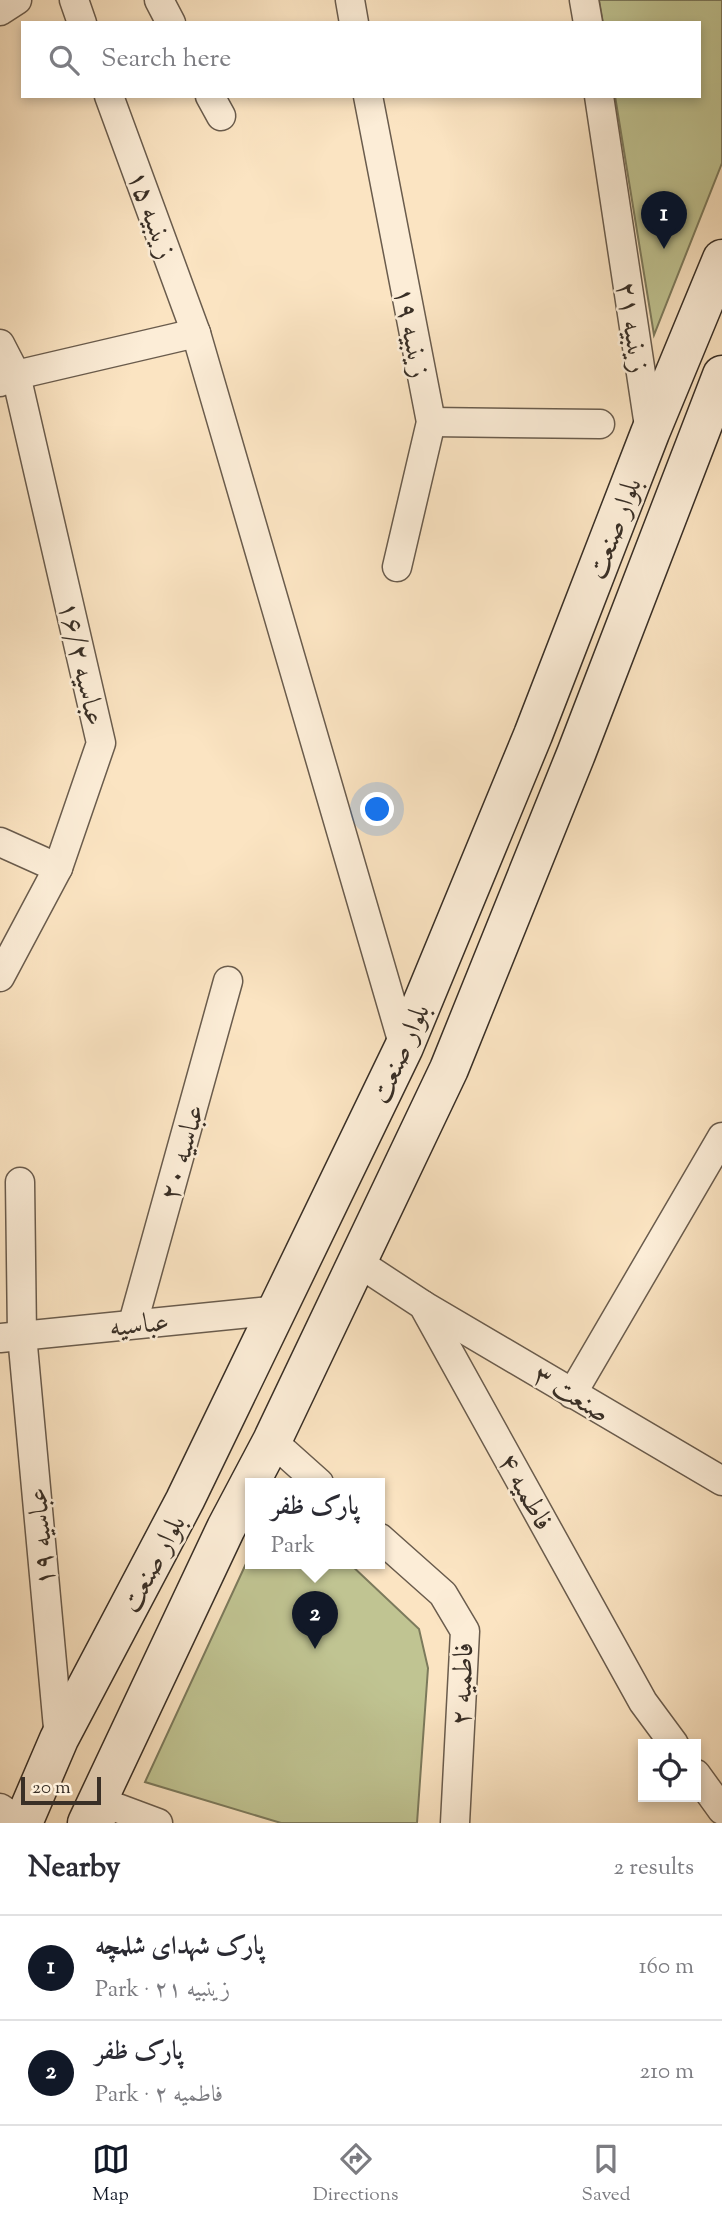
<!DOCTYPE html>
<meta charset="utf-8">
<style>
body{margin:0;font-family:"Sorts Mill Goudy",Amiri,serif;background:#f2f2f3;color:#2b2b33}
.controls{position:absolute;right:21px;bottom:21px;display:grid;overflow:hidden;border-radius:0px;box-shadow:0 4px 10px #0003}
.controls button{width:63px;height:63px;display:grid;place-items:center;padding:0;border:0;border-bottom:2px solid #e1e1e2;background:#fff;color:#2b2b33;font:35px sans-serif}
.scale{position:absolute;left:21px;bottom:18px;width:80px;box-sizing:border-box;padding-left:7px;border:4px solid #392f26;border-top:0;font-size:19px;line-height:24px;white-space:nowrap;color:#392f26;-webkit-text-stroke:5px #fcedd7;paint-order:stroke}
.you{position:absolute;left:378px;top:810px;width:24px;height:24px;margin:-18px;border:5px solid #fff;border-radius:50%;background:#1a73e8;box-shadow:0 0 0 10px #1a73e833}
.badge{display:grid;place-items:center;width:46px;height:46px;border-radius:50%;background:#111827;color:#fff;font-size:23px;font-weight:700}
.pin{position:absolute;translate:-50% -58px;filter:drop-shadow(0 2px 4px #0008)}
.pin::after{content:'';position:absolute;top:37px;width:24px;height:21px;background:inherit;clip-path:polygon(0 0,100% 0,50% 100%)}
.popup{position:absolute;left:245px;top:1478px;width:140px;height:91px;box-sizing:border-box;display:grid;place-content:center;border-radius:0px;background:#fff;filter:drop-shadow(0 2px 5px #0005);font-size:23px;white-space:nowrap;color:#7c7c81}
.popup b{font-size:26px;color:#2b2b33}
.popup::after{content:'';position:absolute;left:50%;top:100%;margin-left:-14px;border:14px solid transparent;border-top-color:#fff}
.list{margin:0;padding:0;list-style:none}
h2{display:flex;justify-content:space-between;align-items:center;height:91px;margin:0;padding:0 28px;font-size:30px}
h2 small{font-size:23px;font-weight:400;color:#7c7c81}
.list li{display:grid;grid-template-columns:46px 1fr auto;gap:21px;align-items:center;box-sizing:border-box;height:105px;padding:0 28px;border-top:2px solid #e1e1e2}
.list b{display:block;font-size:26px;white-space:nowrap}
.list p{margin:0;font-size:23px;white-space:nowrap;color:#7c7c81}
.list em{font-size:23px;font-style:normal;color:#7c7c81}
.icon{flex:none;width:38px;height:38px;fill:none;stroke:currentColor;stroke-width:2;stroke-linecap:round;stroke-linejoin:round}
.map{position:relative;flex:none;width:722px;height:1823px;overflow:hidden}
.search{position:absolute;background:#fff;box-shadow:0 4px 10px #0003;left:21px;right:21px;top:21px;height:77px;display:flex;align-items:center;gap:18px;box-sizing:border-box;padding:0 24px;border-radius:0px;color:#7c7c81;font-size:26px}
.sheet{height:301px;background:#fff}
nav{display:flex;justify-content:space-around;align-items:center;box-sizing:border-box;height:98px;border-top:2px solid #e1e1e2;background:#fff;font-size:19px;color:#7c7c81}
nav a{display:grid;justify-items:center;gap:4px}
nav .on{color:#111827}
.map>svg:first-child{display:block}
</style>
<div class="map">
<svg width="722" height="1823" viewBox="0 0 722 1823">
<rect width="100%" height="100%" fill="#fbe4c2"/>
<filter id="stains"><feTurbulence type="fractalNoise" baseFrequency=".00286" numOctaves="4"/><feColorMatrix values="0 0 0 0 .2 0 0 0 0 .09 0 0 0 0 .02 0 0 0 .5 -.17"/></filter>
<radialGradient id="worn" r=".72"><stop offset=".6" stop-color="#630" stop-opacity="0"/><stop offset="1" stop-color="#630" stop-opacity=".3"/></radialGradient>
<g fill="#c0c492" stroke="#7c7a5c" stroke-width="2">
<polygon points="599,0 722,0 722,163 654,335 615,96 699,96 699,23 603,23"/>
<polygon points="250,1555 250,1563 349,1563 419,1629 428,1668 417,1823 281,1823 145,1782"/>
</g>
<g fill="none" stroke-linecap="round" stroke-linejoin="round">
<g stroke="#6a5c4d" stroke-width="31">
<g id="minor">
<polyline points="74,0 82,23"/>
<polyline points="159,0 171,23"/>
<polyline points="350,0 354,23"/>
<polyline points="584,0 588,23"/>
<polyline points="0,11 17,0"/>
<polyline points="109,96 196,333 404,1047"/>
<polyline points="210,96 221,116"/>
<polyline points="368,96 431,422 397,567"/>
<polyline points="599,96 650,433"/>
<polyline points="0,344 16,375 101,743 58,868 0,977"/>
<polyline points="0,382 16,375 196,333"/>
<polyline points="431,422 600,424"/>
<polyline points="0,842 58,868"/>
<polyline points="20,1182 22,1335 59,1739"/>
<polyline points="356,1261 423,1305 643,1702 674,1744"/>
<polyline points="423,1305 722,1481"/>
<polyline points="133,1323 228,981"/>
<polyline points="0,1338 279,1310"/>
<polyline points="572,1394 722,1137"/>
<polyline points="272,1441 319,1483"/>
<polyline points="380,1538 443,1594 465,1631 455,1823"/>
<polyline points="696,1774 722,1810"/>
<polyline points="0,1808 23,1823"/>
<polyline points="101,1820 99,1801 158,1823"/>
</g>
</g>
<g stroke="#392f26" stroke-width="41">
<g id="secondary">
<polyline points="23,1823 59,1739 185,1500 404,1047 533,735 650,433 722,259"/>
<polyline points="87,1823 226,1528 272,1441 449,1069 576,754 722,375"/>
</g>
</g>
<use href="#minor" stroke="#fcedd7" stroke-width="28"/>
<use href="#secondary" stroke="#fcedd7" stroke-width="38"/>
</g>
<g text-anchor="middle" stroke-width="5" stroke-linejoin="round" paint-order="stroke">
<g font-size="28" fill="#392f26" stroke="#fcedd7">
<text transform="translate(153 214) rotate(70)" y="10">زینبیه ۱۵</text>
<text transform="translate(634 327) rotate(81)" y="10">زینبیه ۲۱</text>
<text transform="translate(413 332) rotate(79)" y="10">زینبیه ۱۹</text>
<text transform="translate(613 528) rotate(-69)" y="10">بلوار صنعت</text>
<text transform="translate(83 663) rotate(77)" y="10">عباسیه ۱۶/۲</text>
<text transform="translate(399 1053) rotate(-66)" y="10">بلوار صنعت</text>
<text transform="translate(181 1152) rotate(-74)" y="10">عباسیه ۲۰</text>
<text transform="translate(139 1323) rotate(-6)" y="10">عباسیه</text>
<text transform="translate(572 1393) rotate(31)" y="10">صنعت ۳</text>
<text transform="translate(527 1491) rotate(61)" y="10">فاطمیه ۴</text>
<text transform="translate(40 1537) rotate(-95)" y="10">عباسیه ۱۹</text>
<text transform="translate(152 1563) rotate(-62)" y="10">بلوار صنعت</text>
<text transform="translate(461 1684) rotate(-88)" y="10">فاطمیه ۲</text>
</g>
</g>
<rect width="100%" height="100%" filter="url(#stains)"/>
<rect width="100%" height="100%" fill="url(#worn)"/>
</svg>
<div class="controls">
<button><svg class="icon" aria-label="locate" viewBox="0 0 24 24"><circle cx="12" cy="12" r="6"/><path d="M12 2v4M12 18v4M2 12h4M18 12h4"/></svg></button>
</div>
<div class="scale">20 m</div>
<div class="you"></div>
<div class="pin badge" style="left:664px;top:249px">1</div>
<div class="pin badge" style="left:315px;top:1649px">2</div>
<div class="popup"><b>پارک ظفر</b>Park</div>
<div class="search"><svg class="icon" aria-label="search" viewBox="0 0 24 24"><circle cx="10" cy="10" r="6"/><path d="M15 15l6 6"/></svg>Search here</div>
</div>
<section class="sheet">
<h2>Nearby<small>2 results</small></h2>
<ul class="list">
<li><span class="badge">1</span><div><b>پارک شهدای شلمچه</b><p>Park · زینبیه ۲۱</p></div><em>160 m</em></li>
<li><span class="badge">2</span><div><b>پارک ظفر</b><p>Park · فاطمیه ۲</p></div><em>210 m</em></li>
</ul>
</section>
<nav>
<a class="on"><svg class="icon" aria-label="map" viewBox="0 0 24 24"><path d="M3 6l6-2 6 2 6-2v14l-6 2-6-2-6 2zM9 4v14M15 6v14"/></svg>Map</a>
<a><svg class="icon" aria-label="directions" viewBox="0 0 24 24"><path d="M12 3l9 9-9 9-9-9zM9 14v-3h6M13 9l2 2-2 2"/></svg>Directions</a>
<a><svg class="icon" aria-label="saved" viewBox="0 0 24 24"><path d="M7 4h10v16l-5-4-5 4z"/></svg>Saved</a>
</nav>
